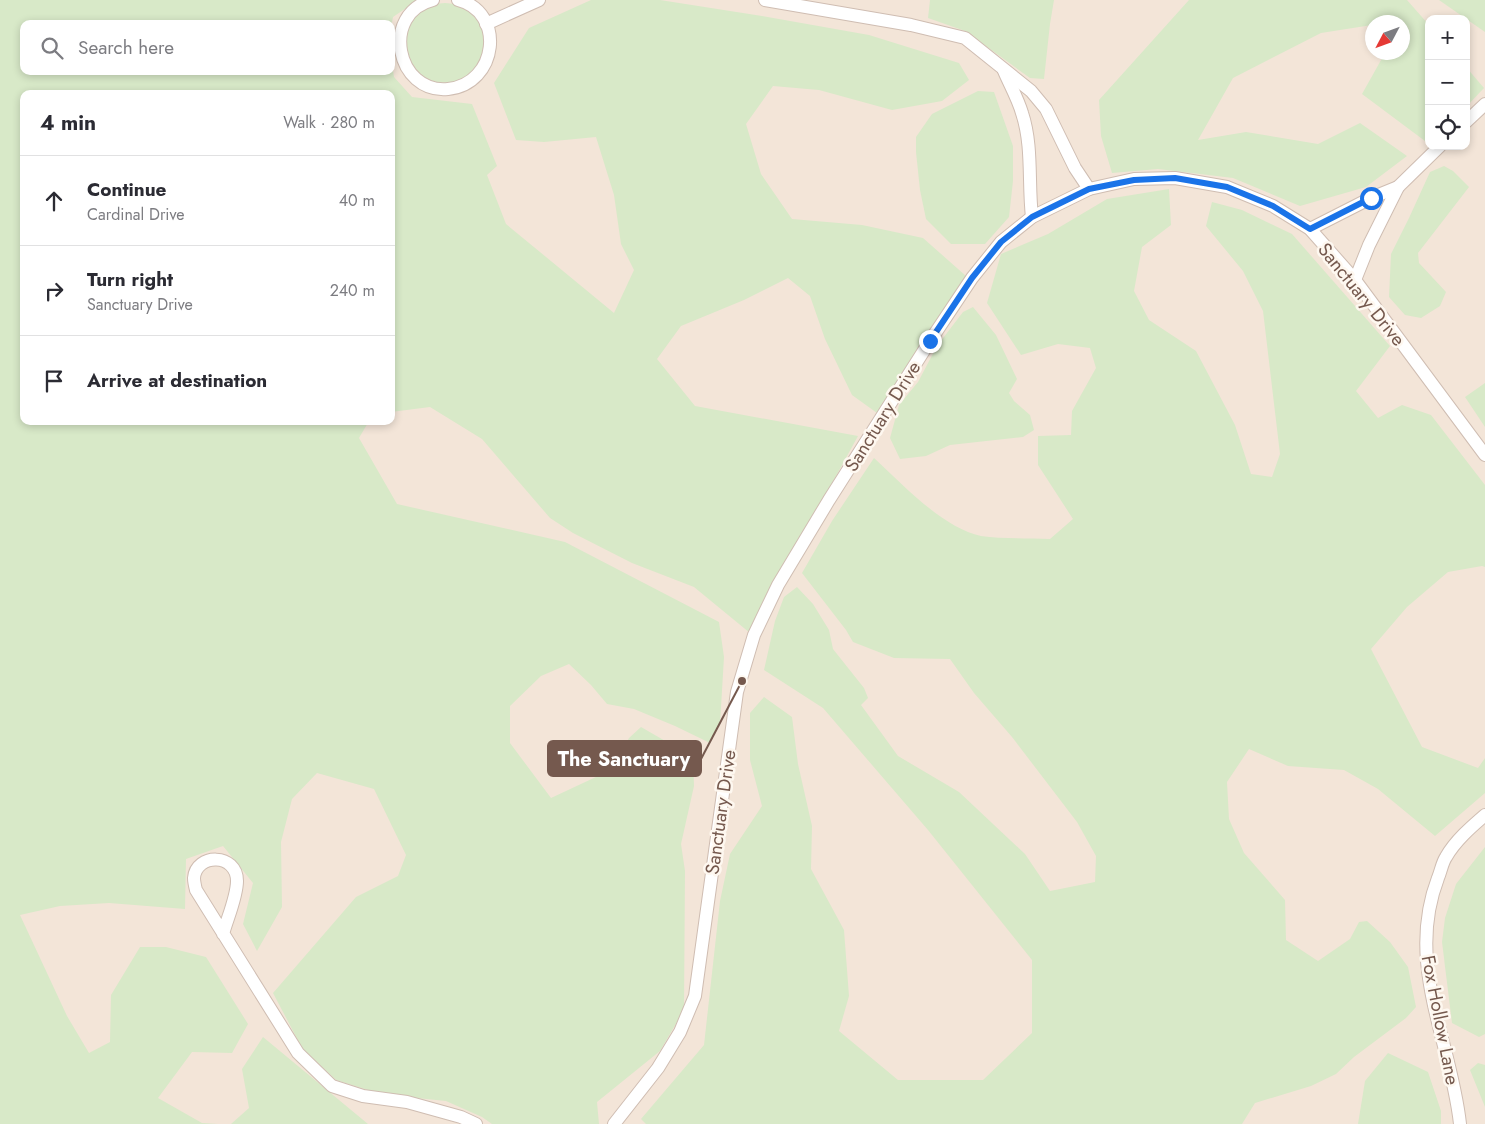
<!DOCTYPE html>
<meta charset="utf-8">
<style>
body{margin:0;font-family:Jost,sans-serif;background:#f7f7f7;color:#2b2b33}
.controls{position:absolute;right:15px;top:15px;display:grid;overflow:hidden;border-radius:10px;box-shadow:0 2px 8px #0003}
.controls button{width:45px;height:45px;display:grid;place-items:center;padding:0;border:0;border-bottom:1px solid #e1e1e2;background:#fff;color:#2b2b33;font:25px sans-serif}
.compass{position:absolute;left:1365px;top:15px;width:45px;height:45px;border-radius:50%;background:#fff;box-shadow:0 2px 8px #0003;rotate:229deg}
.stop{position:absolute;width:15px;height:15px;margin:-11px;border:4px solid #1a73e8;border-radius:50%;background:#fff}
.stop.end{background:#1a73e8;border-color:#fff;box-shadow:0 1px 5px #0008}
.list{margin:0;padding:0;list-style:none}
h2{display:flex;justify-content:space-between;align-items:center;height:65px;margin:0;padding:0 20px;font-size:21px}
h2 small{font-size:16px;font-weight:400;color:#7c7c81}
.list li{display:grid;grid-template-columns:32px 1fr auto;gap:15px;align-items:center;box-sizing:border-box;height:90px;padding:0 20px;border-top:1px solid #e1e1e2}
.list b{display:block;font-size:19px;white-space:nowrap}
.list p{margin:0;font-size:16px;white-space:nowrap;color:#7c7c81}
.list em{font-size:16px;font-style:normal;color:#7c7c81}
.icon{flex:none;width:28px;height:28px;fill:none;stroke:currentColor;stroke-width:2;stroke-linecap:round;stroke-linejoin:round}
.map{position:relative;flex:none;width:1485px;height:1124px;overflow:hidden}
.search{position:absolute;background:#fff;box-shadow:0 2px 8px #0003;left:20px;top:20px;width:375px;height:55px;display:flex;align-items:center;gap:12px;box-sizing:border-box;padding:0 18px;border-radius:10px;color:#7c7c81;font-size:19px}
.panel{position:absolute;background:#fff;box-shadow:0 2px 8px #0003;left:20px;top:90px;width:375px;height:335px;border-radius:10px}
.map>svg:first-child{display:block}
</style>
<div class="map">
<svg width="1485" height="1124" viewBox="0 0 1485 1124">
<rect width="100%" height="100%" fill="#fcf3ea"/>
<path fill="#f3e5d8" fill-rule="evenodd" d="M0,0H1485V1124H0ZM1429,19H1466V146H1429ZM1372,22H1402V52H1372ZM24,24H391V71H24ZM24,94H391V421H24Z"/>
<g fill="#d8e9c8">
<polygon points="0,0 418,0 393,17 391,27 391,24 24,24 24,71 391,71 391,58 394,77 412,97 472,104 497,166 487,175 506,224 614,313 634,270 621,244 614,195 596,137 544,142 516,140 494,83 529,28 591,0 660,0 762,16 869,35 959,63 969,80 942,101 892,110 819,90 773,86 746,124 761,174 792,219 862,225 923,238 966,276 877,413 852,395 825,339 810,296 788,278 744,300 681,326 657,359 695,406 858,436 750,633 694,587 632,563 573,533 550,518 482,439 430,407 391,412 391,94 24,94 24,421 369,421 359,438 397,504 565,542 719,622 724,657 720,724 710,743 675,726 634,709 607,704 591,685 569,664 541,676 510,706 510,743 551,798 613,769 629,738 641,727 693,757 694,786 681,844 685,871 684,1010 660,1051 597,1102 599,1124 492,1124 482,1117 446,1101 407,1097 368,1090 336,1080 302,1048 273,993 356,897 398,876 406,855 374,789 317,773 292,799 281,842 282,907 257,951 243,924 253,883 223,846 186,859 185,909 109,903 60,906 20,915 67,1016 89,1053 110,1042 111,995 140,947 166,947 206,957 248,1024 232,1053 192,1052 158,1098 202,1123 218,1124 0,1124"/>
<polygon points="930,0 1054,0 1050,24 1044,79 1030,78 965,31 928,18"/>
<polygon points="1189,0 1407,0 1429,25 1429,144 1362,94 1385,53 1402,52 1402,22 1372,22 1372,25 1321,33 1233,78 1198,140 1246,132 1318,144 1360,123 1407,156 1366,187 1300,206 1233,178 1158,169 1112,173 1101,136 1099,100"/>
<polygon points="1439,0 1485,0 1485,32"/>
<circle cx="445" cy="43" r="40"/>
<polygon points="1466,67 1484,88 1466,107"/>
<polygon points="978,91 994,92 1013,146 1013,181 1009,217 985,244 951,244 926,219 920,190 916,152 916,137 932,114"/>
<polygon points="1444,166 1453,171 1469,187 1418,253 1419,263 1446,292 1440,306 1421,318 1405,315 1389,297 1391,254 1409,218 1430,172"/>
<path d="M1169,189L1171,225L1142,247L1134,291L1149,320L1196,351L1235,425L1251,474L1272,477L1280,454L1263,311L1243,271L1206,226L1212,202L1242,210L1292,234L1390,346L1356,391L1378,418L1402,405L1431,415L1485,485V567L1482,566L1448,572L1407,607L1371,649L1422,747L1478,768L1485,758V793L1435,836L1378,789L1344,770L1288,766L1249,749L1227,782L1229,819L1244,853L1285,900L1286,940L1318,961L1350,939L1359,922L1367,921L1390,942L1408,967L1416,1007L1406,1018L1354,1057L1336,1074L1311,1086L1255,1103L1242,1124H646L641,1119L704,1045L720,901L730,854L762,806L750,760V713L764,697L792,717L798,764L812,826L811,869L844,930L849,996L839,1031L898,1080H983L1032,1033V960L928,830L823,708L764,670L775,621L784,597L797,587L813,604L829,630L833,649L864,688L868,698L861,705L898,756L959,792L1025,854L1050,891L1095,882L1096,856L1077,822L1012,737L974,693L950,659L894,658L853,642L846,630L802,573L832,521L874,458C902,484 943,528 981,536C1001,539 1029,538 1050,539L1073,519L1038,465V436L1071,435L1072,411L1096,368L1090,348L1058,344L1021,355L987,303L1001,254L1048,234L1107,199Z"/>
<polygon points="973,307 996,335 1017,379 1009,393 1014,401 1030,415 1034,430 1023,437 950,445 926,456 900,459 890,438 899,405 918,382 937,346 963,312"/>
<polygon points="1485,383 1485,427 1465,397"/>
<polygon points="1485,847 1485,1034 1479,1037 1452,1023 1442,942 1445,918 1456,884"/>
<polygon points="263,1037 368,1124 231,1124 249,1108 242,1069"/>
<polygon points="1388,1053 1428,1072 1441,1111 1441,1124 1358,1124 1365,1081"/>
<polygon points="1478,1063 1485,1065 1485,1107 1470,1070"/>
</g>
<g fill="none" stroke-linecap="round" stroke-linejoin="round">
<g stroke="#cfbdb2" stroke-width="14">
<g id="minor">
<path d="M433,0C380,13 396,94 448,89C498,84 506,12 458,0"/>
<polyline points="765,0 911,25 965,38 1031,91 1046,109 1075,168 1089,189"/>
<polyline points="486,24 539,0"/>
<path d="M1004,71C1010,85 1018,99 1022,113C1033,146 1028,183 1032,217"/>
<polyline points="1466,122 1485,104"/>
<polyline points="1310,229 1371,198 1398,187 1440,146"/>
<polyline points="1355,280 1369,245 1398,187"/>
<path d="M223,934C227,919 237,897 237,881C237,853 196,853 194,878C194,882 195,886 196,890L298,1053L332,1086L363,1096L407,1102L461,1117L476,1124"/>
<polyline points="614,1124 658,1068 680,1032 695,996 737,692 754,635 778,585 829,500 930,341 972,278 1001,242 1032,217 1089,189 1134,179 1175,178 1227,187 1273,206 1310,229 1355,280 1485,455"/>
<path d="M1460,1124C1451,1040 1405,964 1438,878C1441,871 1442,863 1446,857C1455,841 1471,827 1485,815"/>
</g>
</g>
<use href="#minor" stroke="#fff" stroke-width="12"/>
</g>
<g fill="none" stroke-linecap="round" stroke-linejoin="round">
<polyline stroke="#1a73e8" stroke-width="6" points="930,341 972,278 1001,242 1032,217 1089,189 1134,180 1175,178 1227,187 1273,206 1310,229 1371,198"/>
</g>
<g text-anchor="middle" stroke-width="5" stroke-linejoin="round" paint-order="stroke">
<g font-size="19" fill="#75594e" stroke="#fef8f0">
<text transform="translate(1362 294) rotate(51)" y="7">Sanctuary Drive</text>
<text transform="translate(882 416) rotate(-58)" y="7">Sanctuary Drive</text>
<text transform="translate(720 812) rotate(-82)" y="7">Sanctuary Drive</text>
<text transform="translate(1441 1020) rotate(79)" y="7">Fox Hollow Lane</text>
</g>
</g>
<path fill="none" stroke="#75594e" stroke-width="2" d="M742 681L701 759"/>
<circle fill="#75594e" stroke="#fef8f0" stroke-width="2" cx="742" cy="681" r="5"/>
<rect fill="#75594e" stroke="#75594e" stroke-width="2" x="548" y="741" width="153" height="35" rx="5"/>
<g font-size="20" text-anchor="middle" font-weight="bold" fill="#fff">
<text x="624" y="766">The Sanctuary</text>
</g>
</svg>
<div class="controls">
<button>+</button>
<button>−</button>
<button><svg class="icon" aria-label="locate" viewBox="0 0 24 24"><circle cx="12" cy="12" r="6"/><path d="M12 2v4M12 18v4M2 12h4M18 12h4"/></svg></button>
</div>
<svg class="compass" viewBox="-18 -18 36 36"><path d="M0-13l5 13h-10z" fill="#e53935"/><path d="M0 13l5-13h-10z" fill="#7c7c81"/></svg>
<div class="stop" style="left:1371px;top:198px"></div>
<div class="stop end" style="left:930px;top:341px"></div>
<div class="search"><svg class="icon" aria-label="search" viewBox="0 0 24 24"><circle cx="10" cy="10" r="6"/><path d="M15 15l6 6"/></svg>Search here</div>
<section class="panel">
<h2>4 min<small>Walk · 280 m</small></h2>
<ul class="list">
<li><svg class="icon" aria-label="ahead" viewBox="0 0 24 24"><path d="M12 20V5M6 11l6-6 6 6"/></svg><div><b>Continue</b><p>Cardinal Drive</p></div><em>40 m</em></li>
<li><svg class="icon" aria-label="right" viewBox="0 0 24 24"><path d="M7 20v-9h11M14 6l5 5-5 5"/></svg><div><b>Turn right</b><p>Sanctuary Drive</p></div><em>240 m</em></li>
<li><svg class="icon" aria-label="arrive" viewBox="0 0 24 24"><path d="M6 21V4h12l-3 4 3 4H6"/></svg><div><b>Arrive at destination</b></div></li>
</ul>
</section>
</div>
